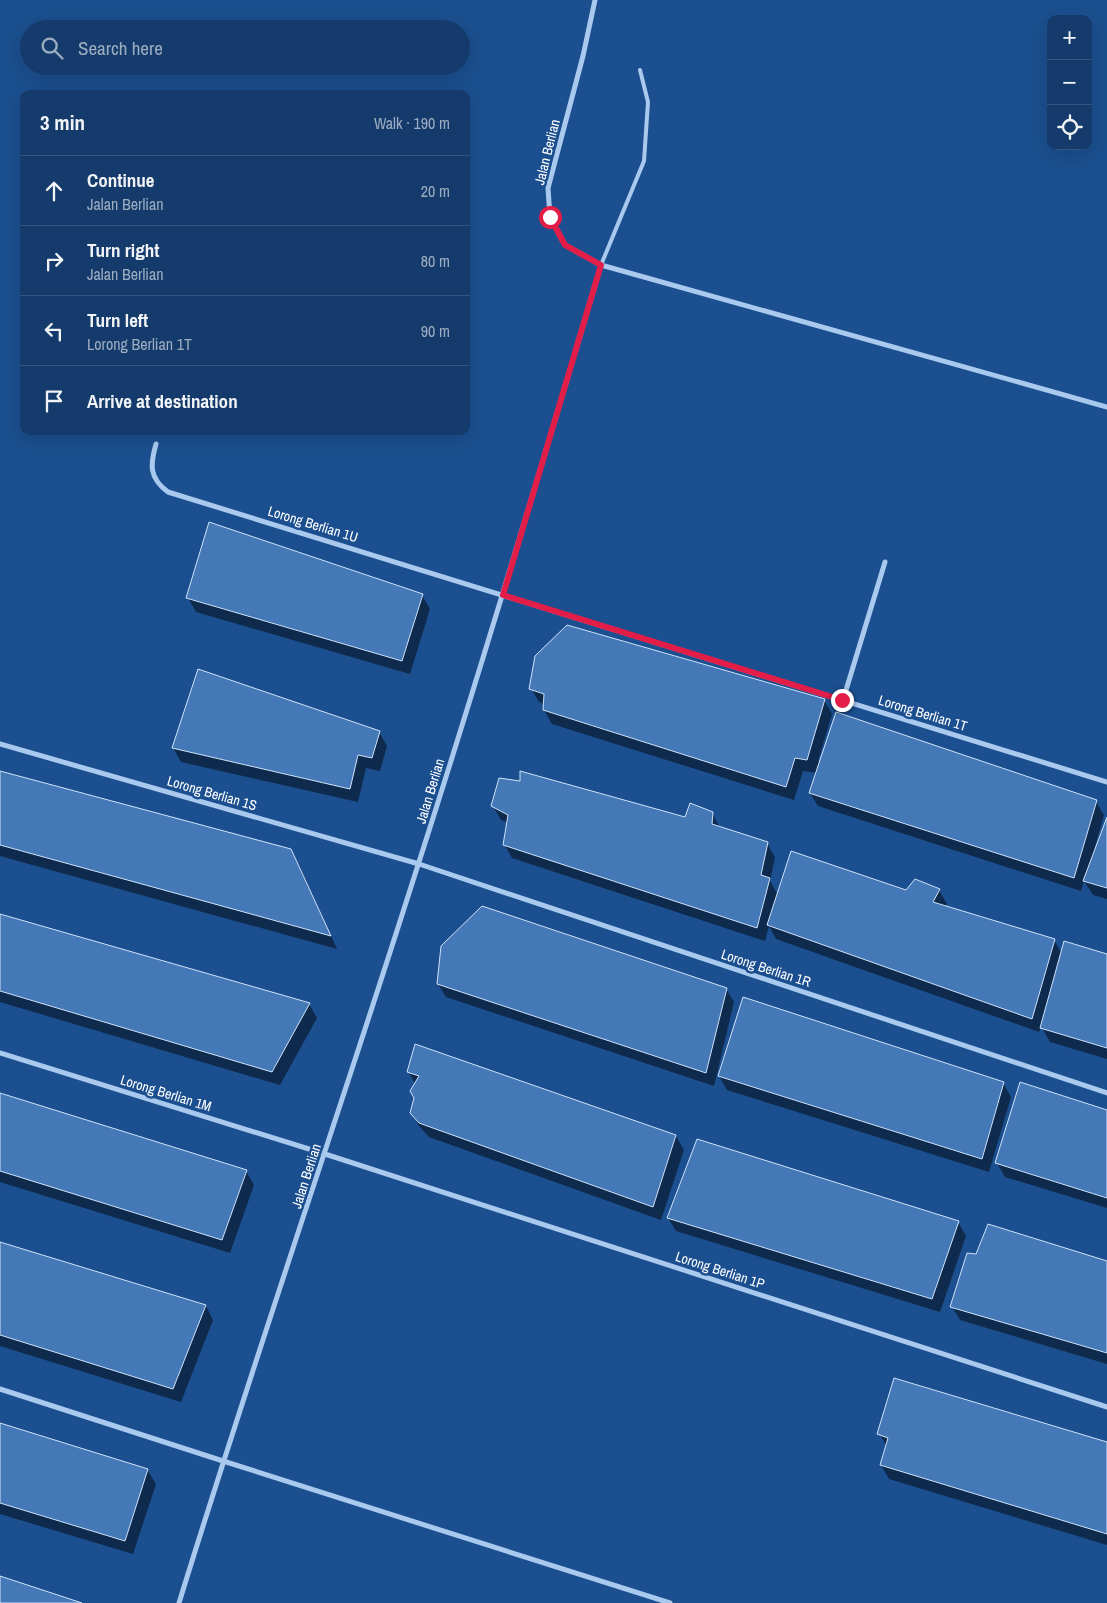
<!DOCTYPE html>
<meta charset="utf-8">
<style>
body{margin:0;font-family:"Archivo Narrow",sans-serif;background:#1d4271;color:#f1f3f6}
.controls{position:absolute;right:15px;top:15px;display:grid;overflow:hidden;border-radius:10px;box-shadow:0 5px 20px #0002}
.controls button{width:45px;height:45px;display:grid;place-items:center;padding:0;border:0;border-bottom:1px solid #33557e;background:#143b6b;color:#f1f3f6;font:25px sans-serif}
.stop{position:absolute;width:15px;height:15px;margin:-11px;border:4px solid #e11d48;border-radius:50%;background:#fff}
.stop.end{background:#e11d48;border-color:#fff;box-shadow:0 1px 5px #0008}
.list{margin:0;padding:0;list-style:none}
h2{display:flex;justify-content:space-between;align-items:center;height:65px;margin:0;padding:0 20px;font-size:21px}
h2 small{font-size:16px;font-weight:400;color:#9dadc1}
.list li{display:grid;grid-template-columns:32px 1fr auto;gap:15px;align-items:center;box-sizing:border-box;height:70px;padding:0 20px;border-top:1px solid #33557e}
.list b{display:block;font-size:19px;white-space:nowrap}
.list p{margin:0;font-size:16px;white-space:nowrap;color:#9dadc1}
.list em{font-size:16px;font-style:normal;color:#9dadc1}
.icon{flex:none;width:28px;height:28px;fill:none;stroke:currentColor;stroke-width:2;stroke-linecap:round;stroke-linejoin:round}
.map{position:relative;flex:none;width:1107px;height:1603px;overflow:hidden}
.search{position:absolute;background:#143b6b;box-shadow:0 5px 20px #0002;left:20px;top:20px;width:450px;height:55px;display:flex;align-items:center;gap:12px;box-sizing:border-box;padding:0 18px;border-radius:28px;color:#9dadc1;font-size:19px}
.panel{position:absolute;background:#143b6b;box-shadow:0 5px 20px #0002;left:20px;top:90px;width:450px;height:345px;border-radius:10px}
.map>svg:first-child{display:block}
</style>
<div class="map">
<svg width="1107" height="1603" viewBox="0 0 1107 1603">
<rect width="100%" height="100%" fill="#1b4f8f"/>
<g fill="#0007">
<polygon points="422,595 430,609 410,674 196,612 188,598"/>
<polygon points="531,688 824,700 832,714 818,761 1096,802 1104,815 1094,850 1096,850 1107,820 1107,899 1093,895 1084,881 1081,891 818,806 810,793 816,773 803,771 794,800 552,724 544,710 544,704 539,702"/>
<polygon points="379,732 387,746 380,771 366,768 358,802 181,762 173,748"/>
<polygon points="0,772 291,851 299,865 337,949 0,856"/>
<polygon points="493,806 686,819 712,813 720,828 767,843 775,857 770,881 778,895 939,890 947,904 945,907 1054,940 1062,954 1107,956 1107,1059 1050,1042 1041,1026 1039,1032 776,939 769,926 765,941 512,858 504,844 508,823 501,820"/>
<polygon points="0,915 309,1004 317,1018 280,1085 0,1002"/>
<polygon points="438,984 726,989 734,1002 714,1086 446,997"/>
<polygon points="409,1072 676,1136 684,1150 661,1220 429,1137 419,1126 411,1112 415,1097 415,1084"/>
<polygon points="719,1076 1003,1083 1011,1097 989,1172 727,1090"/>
<polygon points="0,1094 246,1171 254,1185 230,1253 0,1182"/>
<polygon points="1107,1111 1107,1208 1005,1177 997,1163"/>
<polygon points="668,1218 958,1222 966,1236 940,1312 676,1231"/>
<polygon points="0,1244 206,1306 213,1320 181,1402 0,1346"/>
<polygon points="1107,1262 1107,1364 960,1320 952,1307"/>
<polygon points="0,1424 148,1471 156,1484 133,1554 0,1514"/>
<polygon points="879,1433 1107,1443 1107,1545 889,1479 881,1465 887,1447"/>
</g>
<g fill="#4478b7" stroke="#cfe3fa">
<polygon points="209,522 423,594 402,661 186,598"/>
<polygon points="567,625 825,699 807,760 795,758 786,787 543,710 544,694 529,689 535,656"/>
<polygon points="198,669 380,731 372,758 358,755 350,789 172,748"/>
<polygon points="836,712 1097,800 1074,878 809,793"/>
<polygon points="0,771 291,849 331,936 0,845"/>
<polygon points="520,771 685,817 690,803 713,812 712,824 768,842 761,875 770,878 757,928 503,845 508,815 491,806 499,778 520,781"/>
<polygon points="1107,817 1107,888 1083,881"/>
<polygon points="791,851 906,890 915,879 940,889 933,902 1055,939 1032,1019 767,925"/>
<polygon points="482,906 727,988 706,1073 437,984 441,946"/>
<polygon points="0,914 310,1003 272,1072 0,991"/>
<polygon points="1064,941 1107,954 1107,1048 1040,1028"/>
<polygon points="743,997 1004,1082 982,1159 718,1076"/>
<polygon points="415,1044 676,1135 653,1207 419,1123 410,1113 414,1098 410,1091 419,1076 407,1072"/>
<polygon points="1020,1082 1107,1110 1107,1198 995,1163"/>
<polygon points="0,1093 247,1170 222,1240 0,1171"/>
<polygon points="697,1139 959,1221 932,1299 667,1218"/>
<polygon points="988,1224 1107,1261 1107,1353 950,1307 967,1253 976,1254"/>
<polygon points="0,1242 206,1305 173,1389 0,1335"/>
<polygon points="894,1378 1107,1442 1107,1534 880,1465 888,1438 877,1434"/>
<polygon points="0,1423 148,1469 125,1541 0,1503"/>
<polygon points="0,1576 82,1603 0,1603"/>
</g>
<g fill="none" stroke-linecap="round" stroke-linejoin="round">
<polyline stroke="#a9c9ee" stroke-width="4" points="601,265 644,161 648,102 640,70"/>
<g stroke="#a9c9ee" stroke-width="5">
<polyline points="601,265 1107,407"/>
<path d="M156,444C150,465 149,478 168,492L1107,782"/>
<polyline points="843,700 885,562"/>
<polyline points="0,744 419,864 1107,1093"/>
<polyline points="0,1053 325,1154 1107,1407"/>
<polyline points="0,1389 223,1461 670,1603"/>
<path d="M179,1603C255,1356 340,1111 418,865C482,666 542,465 601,265L565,245L550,217L548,188L583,56L595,0"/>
</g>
</g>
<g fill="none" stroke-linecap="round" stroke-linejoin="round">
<polyline stroke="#e11d48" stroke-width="6" points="550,217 565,245 601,265 503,595 842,700"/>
</g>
<g text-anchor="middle" stroke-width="5" stroke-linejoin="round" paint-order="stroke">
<g font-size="14" fill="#fff" stroke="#1b4f8f">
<text transform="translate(547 152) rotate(-76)" y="5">Jalan Berlian</text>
<text transform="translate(313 524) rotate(17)" y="5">Lorong Berlian 1U</text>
<text transform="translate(923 713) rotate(17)" y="5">Lorong Berlian 1T</text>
<text transform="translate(430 791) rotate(-73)" y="5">Jalan Berlian</text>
<text transform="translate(212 793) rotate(16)" y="5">Lorong Berlian 1S</text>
<text transform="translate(766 968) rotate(18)" y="5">Lorong Berlian 1R</text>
<text transform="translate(166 1093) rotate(17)" y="5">Lorong Berlian 1M</text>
<text transform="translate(306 1176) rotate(-72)" y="5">Jalan Berlian</text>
<text transform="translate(720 1270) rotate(18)" y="5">Lorong Berlian 1P</text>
</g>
</g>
</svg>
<div class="controls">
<button>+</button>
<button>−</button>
<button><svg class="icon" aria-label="locate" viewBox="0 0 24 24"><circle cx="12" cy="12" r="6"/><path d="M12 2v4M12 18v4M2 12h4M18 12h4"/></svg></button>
</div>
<div class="stop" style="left:550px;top:217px"></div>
<div class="stop end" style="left:842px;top:700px"></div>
<div class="search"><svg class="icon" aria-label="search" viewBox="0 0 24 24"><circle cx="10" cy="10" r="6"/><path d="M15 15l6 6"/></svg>Search here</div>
<section class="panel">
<h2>3 min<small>Walk · 190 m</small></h2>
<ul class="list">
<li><svg class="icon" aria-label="ahead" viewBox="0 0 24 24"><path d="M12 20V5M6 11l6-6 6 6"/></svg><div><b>Continue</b><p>Jalan Berlian</p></div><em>20 m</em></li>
<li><svg class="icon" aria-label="right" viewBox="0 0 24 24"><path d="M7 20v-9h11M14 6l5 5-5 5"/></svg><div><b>Turn right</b><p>Jalan Berlian</p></div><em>80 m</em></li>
<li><svg class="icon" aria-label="left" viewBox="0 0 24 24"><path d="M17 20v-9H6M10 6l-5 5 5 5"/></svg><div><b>Turn left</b><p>Lorong Berlian 1T</p></div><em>90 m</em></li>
<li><svg class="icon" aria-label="arrive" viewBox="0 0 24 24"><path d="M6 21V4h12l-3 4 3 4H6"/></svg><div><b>Arrive at destination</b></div></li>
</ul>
</section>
</div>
